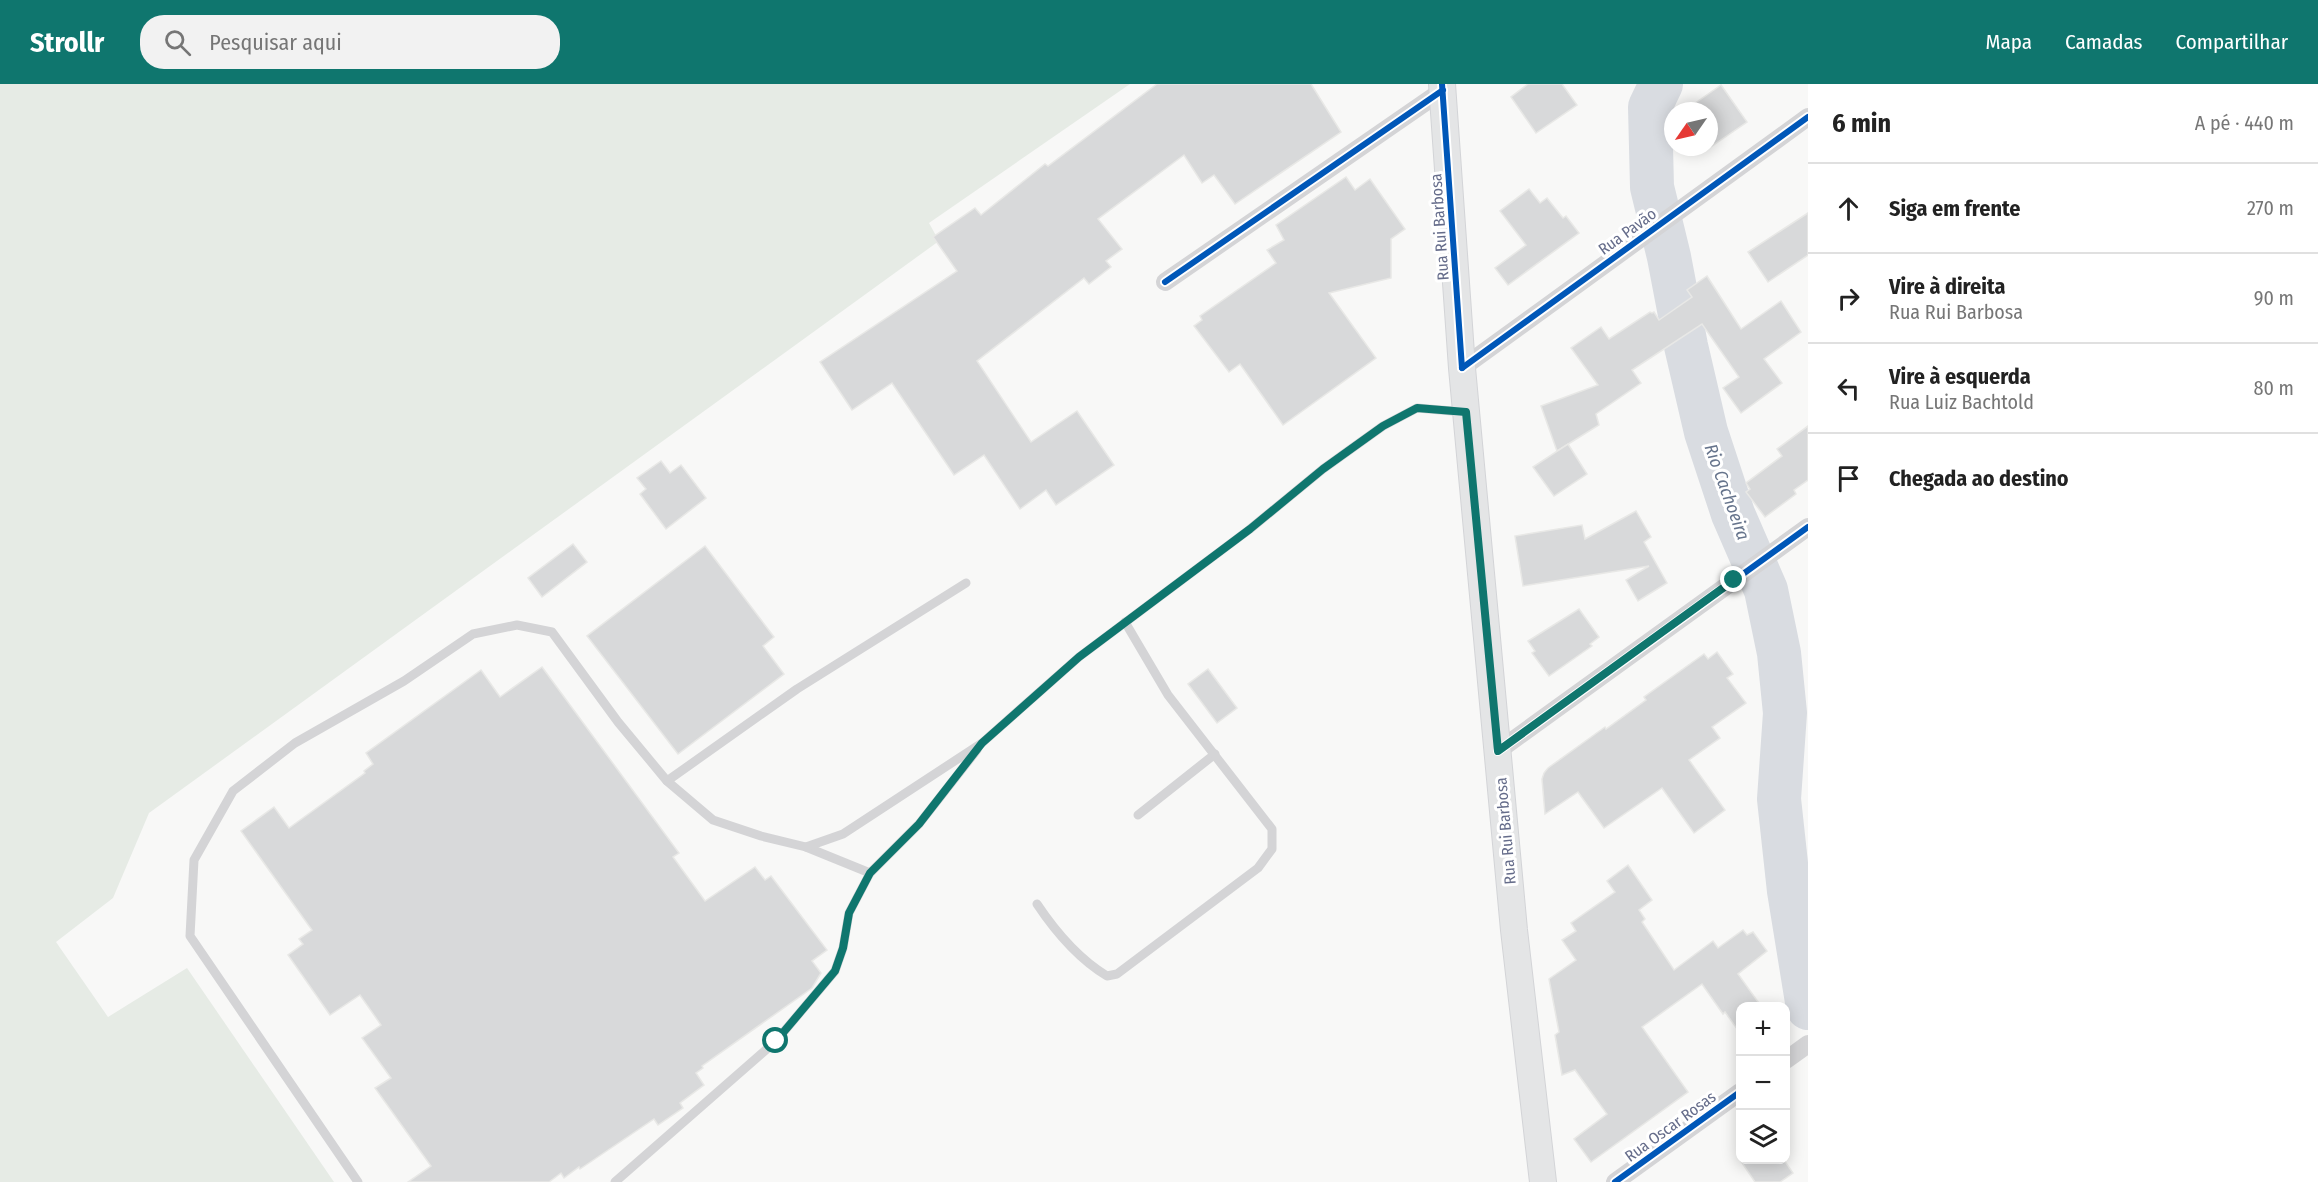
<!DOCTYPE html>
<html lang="pt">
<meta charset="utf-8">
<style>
body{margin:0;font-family:"Fira Sans Condensed",sans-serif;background:#f2f2f2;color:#222}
.controls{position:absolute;right:18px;bottom:18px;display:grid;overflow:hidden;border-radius:12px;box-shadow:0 3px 15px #0003}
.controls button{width:54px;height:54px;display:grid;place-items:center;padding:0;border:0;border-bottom:2px solid #e0e0e0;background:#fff;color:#222;font:30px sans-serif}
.compass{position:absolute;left:1664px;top:18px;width:54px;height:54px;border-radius:50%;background:#fff;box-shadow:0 3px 15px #0003;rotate:236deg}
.stop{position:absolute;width:18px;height:18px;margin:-14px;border:4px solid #0f766e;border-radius:50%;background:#fff}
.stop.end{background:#0f766e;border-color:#fff;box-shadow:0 2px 6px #0008}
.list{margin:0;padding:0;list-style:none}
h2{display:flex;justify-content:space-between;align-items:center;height:78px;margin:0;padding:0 24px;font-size:26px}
h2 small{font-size:20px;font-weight:400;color:#767676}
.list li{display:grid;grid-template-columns:39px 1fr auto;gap:18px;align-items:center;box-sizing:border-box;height:90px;padding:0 24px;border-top:2px solid #e0e0e0}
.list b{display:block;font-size:22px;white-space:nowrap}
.list p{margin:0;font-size:20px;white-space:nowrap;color:#767676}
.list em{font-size:20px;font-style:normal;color:#767676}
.icon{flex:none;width:33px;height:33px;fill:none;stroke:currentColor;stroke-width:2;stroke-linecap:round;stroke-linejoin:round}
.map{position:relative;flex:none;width:1808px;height:1098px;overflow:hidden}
header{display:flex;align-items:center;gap:36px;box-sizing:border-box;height:84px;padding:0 30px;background:#0f766e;color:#fff}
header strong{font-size:28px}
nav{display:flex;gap:33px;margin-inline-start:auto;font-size:21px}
.search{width:420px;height:54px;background:#f2f2f2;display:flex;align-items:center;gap:15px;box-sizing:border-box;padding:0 21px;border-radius:24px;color:#767676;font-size:22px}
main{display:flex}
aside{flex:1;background:#fff}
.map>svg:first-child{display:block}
</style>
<header>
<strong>Strollr</strong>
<div class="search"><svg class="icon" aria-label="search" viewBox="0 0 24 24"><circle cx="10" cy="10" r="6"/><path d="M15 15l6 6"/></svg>Pesquisar aqui</div>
<nav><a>Mapa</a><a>Camadas</a><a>Compartilhar</a></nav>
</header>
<main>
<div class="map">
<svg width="1808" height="1098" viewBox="0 0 1808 1098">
<rect width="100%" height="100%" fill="#f8f8f7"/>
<polygon fill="#e6ebe5" points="0,0 1130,0 929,139 939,157 149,729 113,814 56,858 108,933 187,884 334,1098 0,1098"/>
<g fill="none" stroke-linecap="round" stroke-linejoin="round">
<polyline stroke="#d9dce1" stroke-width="44" points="1661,0 1650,23 1652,103 1669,173 1686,262 1706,348 1733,430 1766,506 1779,569 1785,629 1779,715 1789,807 1808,924"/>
</g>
<g fill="#d8d9da" stroke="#e8e8e6" stroke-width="1.5">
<polygon points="1157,0 1311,0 1341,48 1235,120 1214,91 1202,99 1184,71 1098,135 1122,165 1106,177 1111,183 1089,200 1084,194 977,277 1031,358 1077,327 1114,381 1056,421 1046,406 1020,425 984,371 954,391 892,299 852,326 820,278 957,187 933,153 975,124 981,131 1045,80 1048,82"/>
<polygon points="1528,0 1562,0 1577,21 1536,49 1511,13"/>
<polygon points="1721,1 1747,38 1709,64 1709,27 1684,27"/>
<polygon points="1346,93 1355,106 1370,95 1405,145 1391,155 1391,194 1329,209 1376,274 1283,341 1240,280 1229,288 1194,242 1202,236 1200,232 1276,179 1267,166 1284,156 1276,141"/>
<polygon points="1529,105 1540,119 1547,114 1563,134 1566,132 1579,149 1508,201 1495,184 1526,161 1500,127"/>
<polygon points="1808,129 1808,171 1768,198 1748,168"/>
<polygon points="1707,192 1741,245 1781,217 1801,248 1764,275 1782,299 1741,329 1723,304 1739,293 1702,240 1632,286 1641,299 1596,330 1599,341 1557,367 1541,322 1598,301 1571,264 1601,243 1609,255 1650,228 1652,229 1654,228 1659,236 1692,213 1687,206"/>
<polygon points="1808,342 1808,396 1794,406 1796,410 1765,433 1746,408 1750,405 1746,399 1782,372 1777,365"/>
<polygon points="1568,360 1587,390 1554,412 1533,383"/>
<polygon points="661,377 670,389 681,381 706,414 666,445 640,410 646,405 637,394"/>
<polygon points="1636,427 1651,453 1644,458 1667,499 1638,517 1626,496 1649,482 1523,502 1515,452 1582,441 1585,455"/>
<polygon points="573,460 587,478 542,513 528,494"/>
<polygon points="705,462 774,553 763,562 784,590 678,670 587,552"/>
<polygon points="1579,525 1599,553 1590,560 1592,562 1549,592 1532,569 1535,567 1528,557"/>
<polygon points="1717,568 1733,590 1727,594 1746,619 1712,643 1720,654 1689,676 1725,726 1694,749 1662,704 1604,744 1578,708 1545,730 1542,695 1544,689 1548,684 1605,643 1606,645 1646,616 1644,613 1704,570 1708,575"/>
<polygon points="542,583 679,769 673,773 705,817 755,783 765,796 771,792 827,866 812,877 821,889 812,904 702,982 703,984 696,989 704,1001 680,1019 683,1024 658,1041 654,1035 580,1085 579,1083 564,1094 561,1089 549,1098 408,1098 431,1082 375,1004 391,994 362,954 381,941 360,911 330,931 288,871 303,860 299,855 312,846 241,747 274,723 289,744 365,689 364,687 373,680 366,669 481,586 500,613"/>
<polygon points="1208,585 1237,624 1217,639 1188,600"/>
<polygon points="1628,781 1652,816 1639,826 1645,835 1642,838 1674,886 1713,857 1718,864 1743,846 1747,851 1753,848 1767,867 1738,890 1761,922 1740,922 1740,949 1725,928 1723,930 1702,900 1642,943 1688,1008 1591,1078 1574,1055 1607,1030 1575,986 1562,991 1555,951 1559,948 1549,895 1576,876 1562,856 1576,847 1571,839 1615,808 1607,797"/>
<polygon points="1740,1076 1784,1076 1793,1089 1780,1098 1755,1098"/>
</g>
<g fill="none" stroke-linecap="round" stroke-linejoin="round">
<g stroke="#d3d4d7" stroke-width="28">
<polyline id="secondary" points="1442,0 1462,284 1514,846 1543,1098"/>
</g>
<g stroke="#d4d4d6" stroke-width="9">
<polyline points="667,697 797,605 966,499"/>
<polyline points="1138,731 1215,670"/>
<polyline points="806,763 870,789"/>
<path d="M1037,820C1055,847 1079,875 1107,892L1117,890L1258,784L1272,765V745L1168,611L1125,538"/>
<polyline points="358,1098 190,852 194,776 233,707 295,659 404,597 473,550 517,541 552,548 618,638 667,697 713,736 761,752 806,763 843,750 982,659 1079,573 1250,445 1323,385 1383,342 1417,324 1464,328"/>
<polyline points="615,1098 776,957 835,887 843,864 849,829 870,789 919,740 977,666"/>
</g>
<g stroke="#d4d4d6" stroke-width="18">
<polyline points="1165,198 1443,6"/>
<polyline points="1462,284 1808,33"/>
<polyline points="1498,667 1808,443"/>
<polyline points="1786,976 1808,960"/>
<polyline points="1615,1098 1740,1008"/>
</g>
<use href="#secondary" stroke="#e4e5e6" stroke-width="26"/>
<g stroke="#fff" stroke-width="10">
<g id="cycleway">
<polyline points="1442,0 1462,284"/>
<polyline points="1165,198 1443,6"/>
<polyline points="1462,284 1808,33"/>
<polyline points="1498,667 1808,443"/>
<polyline points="1615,1098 1740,1008"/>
</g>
</g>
<use href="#cycleway" stroke="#0057b8" stroke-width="6"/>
</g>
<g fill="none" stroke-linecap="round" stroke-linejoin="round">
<polyline stroke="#0f766e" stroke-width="8" points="776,957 835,887 843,864 849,829 870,789 919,740 982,659 1079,573 1250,445 1323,385 1383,342 1417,324 1466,328 1498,667 1734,496"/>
</g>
<g text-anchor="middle" stroke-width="6" stroke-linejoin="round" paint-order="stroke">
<g font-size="16" fill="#656c8a" stroke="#fff">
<text transform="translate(1439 143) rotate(-94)" y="6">Rua Rui Barbosa</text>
<text transform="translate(1627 147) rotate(-36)" y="6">Rua Pavão</text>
<text transform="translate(1505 747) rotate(-95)" y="6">Rua Rui Barbosa</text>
<text transform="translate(1670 1042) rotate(-36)" y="6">Rua Oscar Rosas</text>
</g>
<g font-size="18" font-style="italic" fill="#66748c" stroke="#fff">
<text transform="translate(1727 408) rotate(70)" y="6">Rio Cachoeira</text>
</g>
</g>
</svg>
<div class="controls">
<button>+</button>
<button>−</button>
<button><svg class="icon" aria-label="layers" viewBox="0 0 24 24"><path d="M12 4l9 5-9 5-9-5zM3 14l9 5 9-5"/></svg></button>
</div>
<svg class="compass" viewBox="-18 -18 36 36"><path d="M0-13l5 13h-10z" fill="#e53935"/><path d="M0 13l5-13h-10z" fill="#767676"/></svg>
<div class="stop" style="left:776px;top:957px"></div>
<div class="stop end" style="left:1734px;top:496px"></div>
</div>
<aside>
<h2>6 min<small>A pé · 440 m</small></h2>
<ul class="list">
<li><svg class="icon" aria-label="ahead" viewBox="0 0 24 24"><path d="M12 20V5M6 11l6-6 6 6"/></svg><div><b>Siga em frente</b></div><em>270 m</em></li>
<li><svg class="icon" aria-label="right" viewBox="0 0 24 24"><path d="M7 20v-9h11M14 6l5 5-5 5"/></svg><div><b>Vire à direita</b><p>Rua Rui Barbosa</p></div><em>90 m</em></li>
<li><svg class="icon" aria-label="left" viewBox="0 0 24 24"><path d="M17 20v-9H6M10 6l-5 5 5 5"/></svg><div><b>Vire à esquerda</b><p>Rua Luiz Bachtold</p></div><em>80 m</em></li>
<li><svg class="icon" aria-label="arrive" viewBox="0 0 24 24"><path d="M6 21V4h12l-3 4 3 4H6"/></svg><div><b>Chegada ao destino</b></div></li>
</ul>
</aside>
</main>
